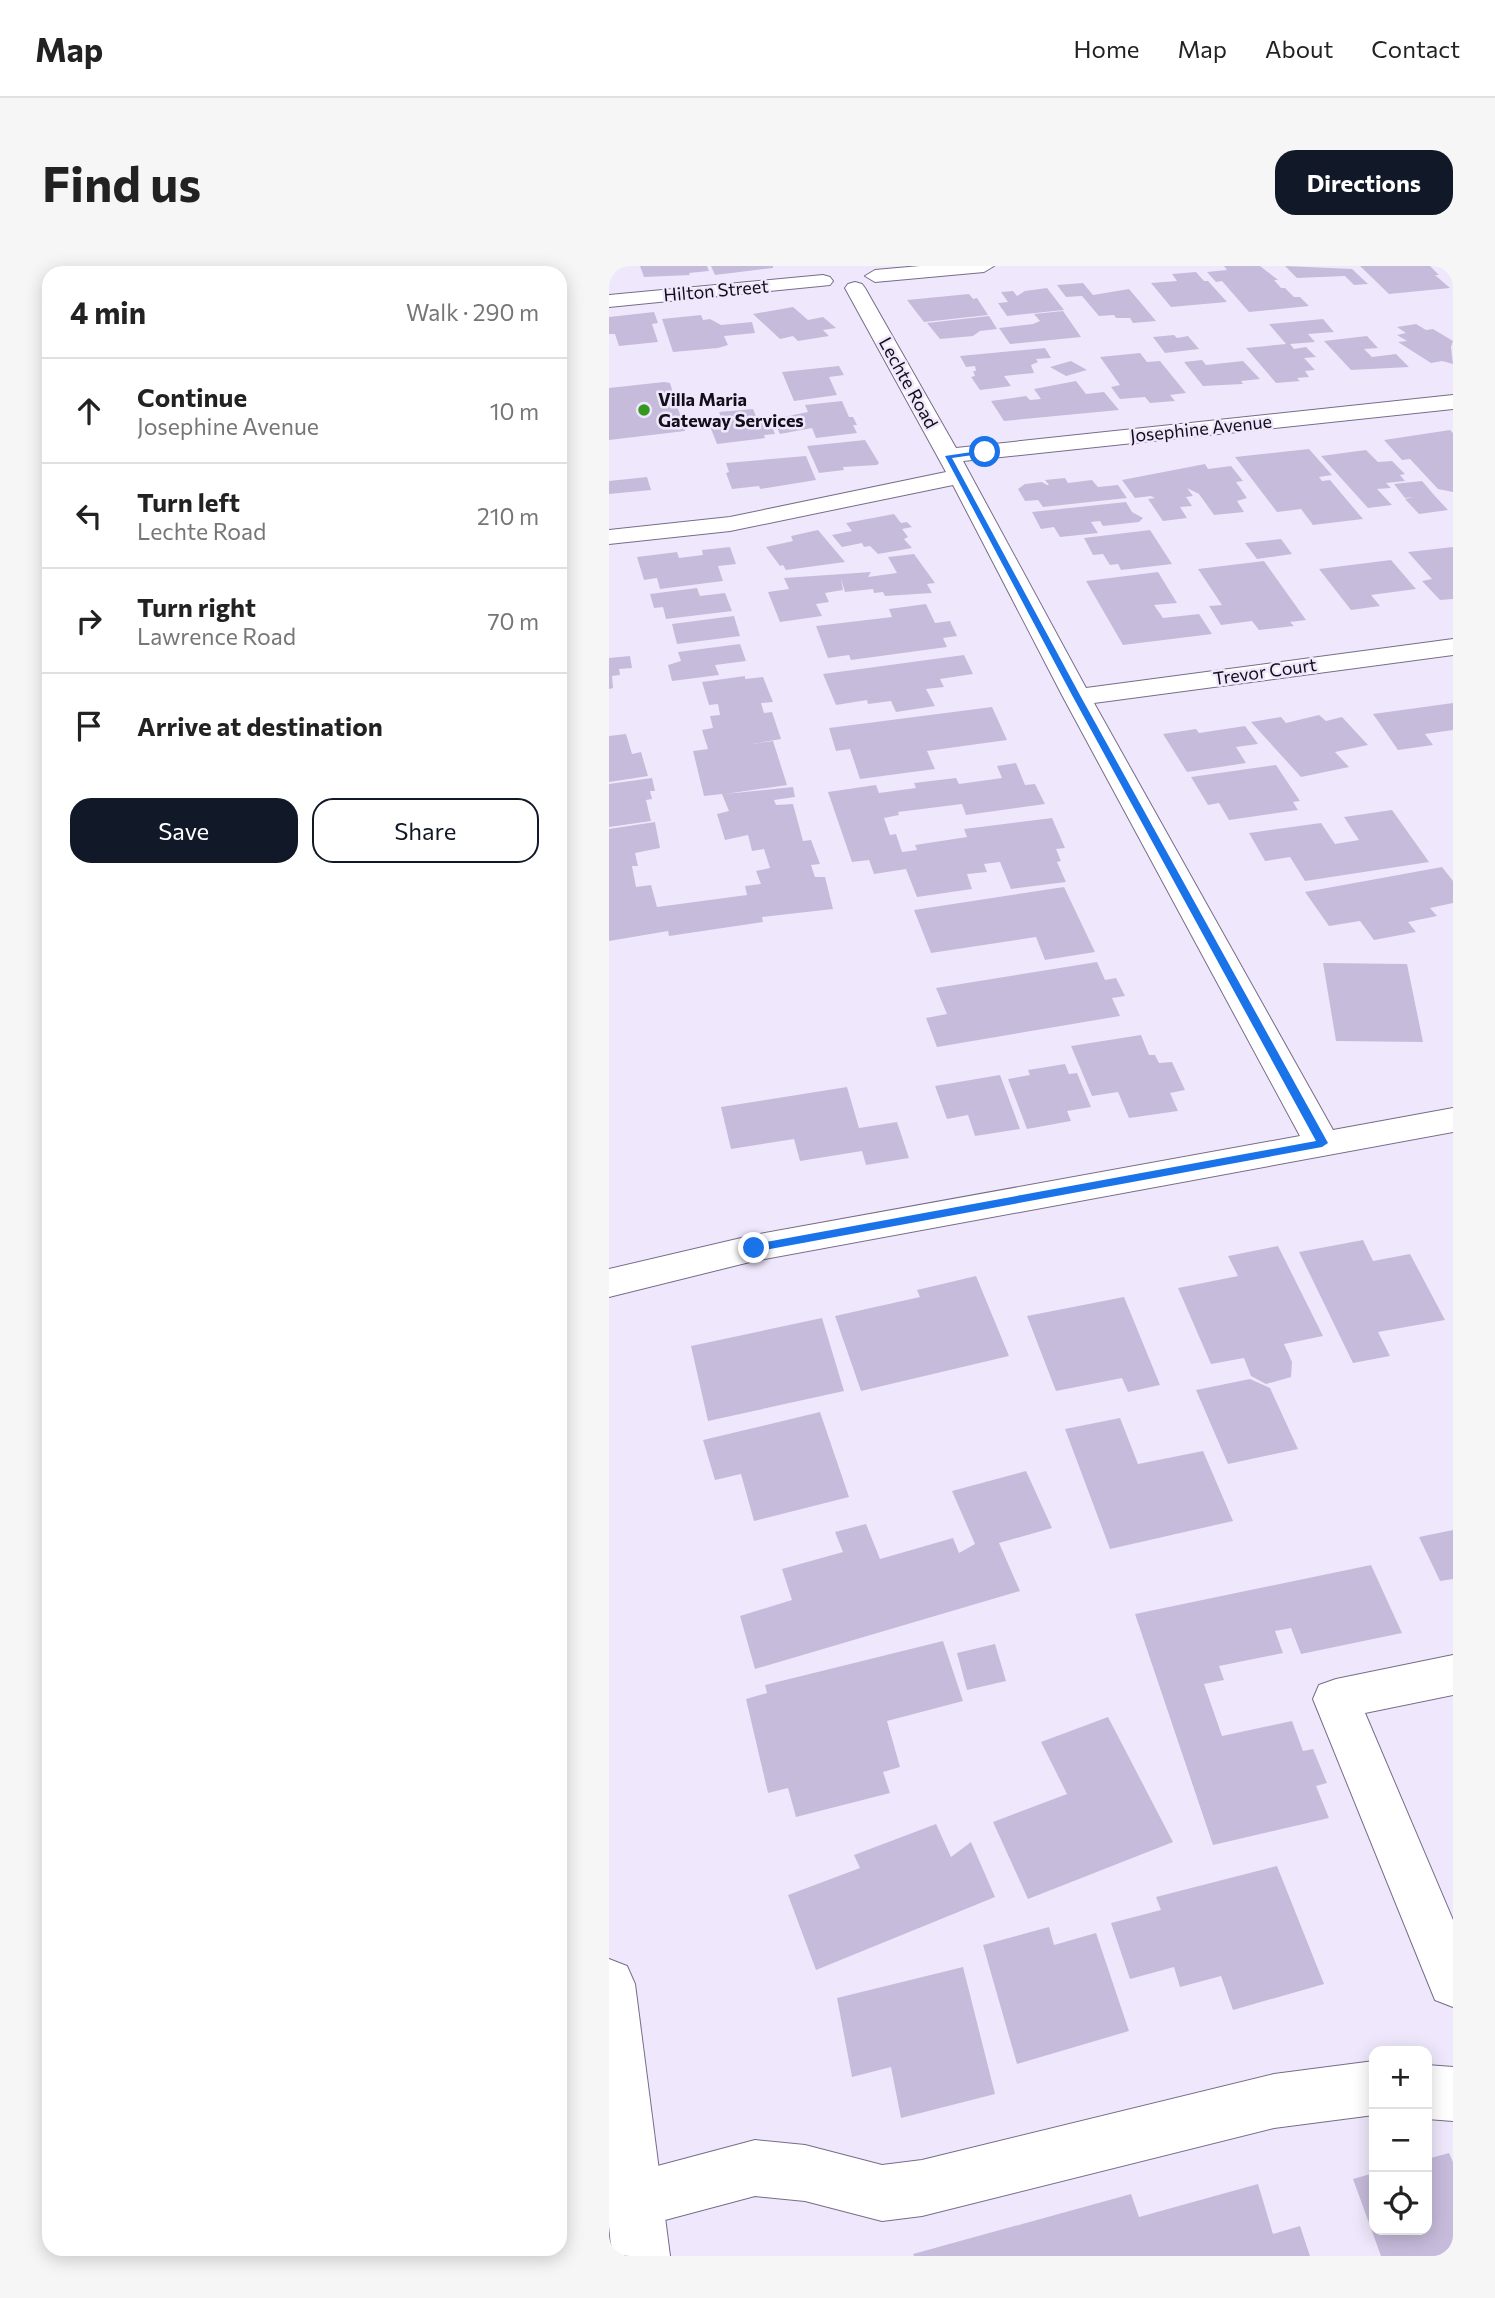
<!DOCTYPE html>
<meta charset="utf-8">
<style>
body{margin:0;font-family:Commissioner,sans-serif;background:#f6f6f6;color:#222}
.controls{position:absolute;right:21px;bottom:21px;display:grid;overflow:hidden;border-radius:14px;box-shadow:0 4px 18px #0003}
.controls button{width:63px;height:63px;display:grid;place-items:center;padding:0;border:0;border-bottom:2px solid #e0e0e0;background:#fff;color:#222;font:35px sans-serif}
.stop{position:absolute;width:21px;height:21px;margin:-16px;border:5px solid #1a73e8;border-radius:50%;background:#fff}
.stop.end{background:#1a73e8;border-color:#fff;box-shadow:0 2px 7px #0008}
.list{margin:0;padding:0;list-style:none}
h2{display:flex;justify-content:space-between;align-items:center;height:91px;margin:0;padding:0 28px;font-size:30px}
h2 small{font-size:23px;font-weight:400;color:#767676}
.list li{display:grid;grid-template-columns:46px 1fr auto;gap:21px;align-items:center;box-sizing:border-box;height:105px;padding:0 28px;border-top:2px solid #e0e0e0}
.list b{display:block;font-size:26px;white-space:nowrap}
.list p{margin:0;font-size:23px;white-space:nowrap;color:#767676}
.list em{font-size:23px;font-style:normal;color:#767676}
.actions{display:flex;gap:14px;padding:21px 28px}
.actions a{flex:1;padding:16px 0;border:2px solid #111827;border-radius:21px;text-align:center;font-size:24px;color:#111827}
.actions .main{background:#111827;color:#fff}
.icon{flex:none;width:38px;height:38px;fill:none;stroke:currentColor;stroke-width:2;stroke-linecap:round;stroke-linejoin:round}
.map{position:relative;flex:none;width:844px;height:1990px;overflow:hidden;border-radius:21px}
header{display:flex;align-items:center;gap:42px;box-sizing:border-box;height:98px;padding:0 35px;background:#fff;border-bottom:2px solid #e0e0e0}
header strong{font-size:33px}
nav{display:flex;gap:38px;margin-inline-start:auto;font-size:24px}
.intro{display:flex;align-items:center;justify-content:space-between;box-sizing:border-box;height:168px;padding:0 42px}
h1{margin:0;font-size:49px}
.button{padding:18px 32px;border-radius:21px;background:#111827;color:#fff;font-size:24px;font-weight:700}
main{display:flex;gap:42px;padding:0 42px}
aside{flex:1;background:#fff;border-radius:21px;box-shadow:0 4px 18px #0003}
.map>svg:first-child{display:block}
</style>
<header>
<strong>Map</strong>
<nav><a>Home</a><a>Map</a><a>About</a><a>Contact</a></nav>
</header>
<div class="intro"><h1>Find us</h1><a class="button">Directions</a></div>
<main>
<aside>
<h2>4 min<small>Walk · 290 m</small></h2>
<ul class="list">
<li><svg class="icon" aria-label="ahead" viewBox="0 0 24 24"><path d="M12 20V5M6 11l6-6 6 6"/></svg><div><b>Continue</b><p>Josephine Avenue</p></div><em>10 m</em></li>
<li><svg class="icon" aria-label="left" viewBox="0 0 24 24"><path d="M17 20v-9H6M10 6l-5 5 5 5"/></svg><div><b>Turn left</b><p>Lechte Road</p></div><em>210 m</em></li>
<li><svg class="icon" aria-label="right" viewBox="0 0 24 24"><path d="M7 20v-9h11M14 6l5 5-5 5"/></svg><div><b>Turn right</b><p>Lawrence Road</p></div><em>70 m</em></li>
<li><svg class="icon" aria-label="arrive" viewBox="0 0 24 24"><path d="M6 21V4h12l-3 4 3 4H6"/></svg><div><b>Arrive at destination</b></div></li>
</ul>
<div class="actions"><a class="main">Save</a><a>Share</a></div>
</aside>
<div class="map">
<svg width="844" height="1990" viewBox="0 0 844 1990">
<rect width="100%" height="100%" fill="#efe8fc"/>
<g fill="#c7bbdb">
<polygon points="31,0 98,0 100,5 80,7 81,9 35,11"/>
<polygon points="102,0 164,0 164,2 106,9"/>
<polygon points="615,0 651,0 669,14 665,14 672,22 676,22 685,31 691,31 700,40 640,46 613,15 607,16 598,6 618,4"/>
<polygon points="676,0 743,3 759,18 745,19 736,10 688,12"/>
<polygon points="751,0 821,0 830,9 826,9 841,22 780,28"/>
<polygon points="587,6 595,15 599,15 618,36 562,41 542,17 568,15 563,8"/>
<polygon points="474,17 484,29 520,23 547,55 524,57 521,52 507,52 505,49 490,50 473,30 457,31 448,19"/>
<polygon points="438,22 455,44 398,50 389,37 399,36 392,26 404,25 408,30 416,25"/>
<polygon points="360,28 364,33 368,32 379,49 315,56 298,34"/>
<polygon points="184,41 199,54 214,51 227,62 214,64 220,70 189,75 184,70 171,73 144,48"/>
<polygon points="454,45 472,71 401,78 390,62 424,58 431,55 425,48"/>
<polygon points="45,46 49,57 43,58 49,76 10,80 6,68 0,68 0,51"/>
<polygon points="92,49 94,54 101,53 112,59 143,56 146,67 115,70 119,79 109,82 64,86 53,53"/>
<polygon points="380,50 388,63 371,65 364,70 331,73 318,57"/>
<polygon points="714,53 725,66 699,68 706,76 681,78 685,83 697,81 707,91 695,92 706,104 696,105 700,111 688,112 691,115 667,117 637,82 677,78 660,58"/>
<polygon points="807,58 817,64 824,63 844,75 842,81 844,98 833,95 822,97 789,76 798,75 788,69 797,67 788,61"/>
<polygon points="565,69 568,72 579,70 590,83 556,87 544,71"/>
<polygon points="758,70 769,82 755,83 763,91 787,88 800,101 742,104 715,75"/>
<polygon points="436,82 442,92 427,93 429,96 422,99 425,107 395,110 402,120 371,124 362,111 366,110 364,105 367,105 366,100 357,101 351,90"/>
<polygon points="531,87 538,96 551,95 577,127 561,129 566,135 541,137 536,131 511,133 502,121 511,119 491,91"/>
<polygon points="593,94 597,99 634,95 651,113 632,115 634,118 594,120 575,96"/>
<polygon points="462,95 478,104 457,110 441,101"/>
<polygon points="230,100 235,109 220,111 228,129 185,135 173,106"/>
<polygon points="467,115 477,128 495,126 510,144 395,155 382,135 417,130 421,134 432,133 425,123"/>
<polygon points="55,116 61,117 76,165 0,174 0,122"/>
<polygon points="233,135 240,151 244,151 248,159 244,159 248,167 207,172 203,162 171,168 164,153 199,146 196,139"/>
<polygon points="144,143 150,157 161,156 166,168 155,169 156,172 108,178 100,158 114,156 110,146"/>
<polygon points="841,164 844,167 844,226 829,223 801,193 793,194 775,174"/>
<polygon points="256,174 270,197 268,199 234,201 235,204 210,207 198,180"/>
<polygon points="700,183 723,209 710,211 713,215 721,214 754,253 704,259 692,243 668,246 626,191"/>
<polygon points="757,184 769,196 783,195 796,208 791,209 796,215 777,217 782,222 768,223 783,239 759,242 712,190"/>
<polygon points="197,190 207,214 151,223 150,220 123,223 117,207 120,206 117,197"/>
<polygon points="596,198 599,203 622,200 634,215 627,216 638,232 628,235 635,246 605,249 590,228 578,222 584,230 577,231 583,240 571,241 578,252 554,255 539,233 546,232 542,230 526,232 513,214"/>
<polygon points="38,211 42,224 0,228 0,215"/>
<polygon points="456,212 459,217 483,214 489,221 509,219 518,232 434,241 429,234 416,235 409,223 416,218 433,216 438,219 440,219 436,214"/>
<polygon points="813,215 825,229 839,244 810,248 796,233 805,231 796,232 785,218"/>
<polygon points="517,236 523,246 534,252 530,256 494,260 491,255 482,256 489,267 451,271 445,261 432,263 423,246"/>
<polygon points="285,248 292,257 298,256 303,261 293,263 299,271 295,273 303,282 269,288 261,280 255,281 253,277 233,281 223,269 243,265 237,257"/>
<polygon points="209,264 236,296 177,304 174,299 171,300 157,281 184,275 182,270"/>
<polygon points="541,264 563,298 512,304 509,298 501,299 494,288 484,289 475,272"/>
<polygon points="672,273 683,288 648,293 636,277"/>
<polygon points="121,281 127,298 109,300 114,315 51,323 48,312 35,314 28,291 68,286 70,292 94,289 93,284"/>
<polygon points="844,281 844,333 831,334 813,315 823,313 799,286"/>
<polygon points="305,288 326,317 318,318 323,327 276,330 274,326 265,327 264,323 236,326 232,313 234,324 216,327 220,336 207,338 213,350 171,356 159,326 180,323 175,312 262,306 259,311 288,307 279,291"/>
<polygon points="782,294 807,323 762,329 771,340 742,344 710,303"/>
<polygon points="655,295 697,354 681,356 685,360 650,364 643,355 612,359 600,340 613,339 589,303"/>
<polygon points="549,306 568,337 545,339 554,352 590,348 603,368 514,379 477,315"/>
<polygon points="88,322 91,330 116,327 123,345 57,353 54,341 45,342 41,328"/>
<polygon points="317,338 326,357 341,355 348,370 334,372 338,381 242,394 240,389 219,392 207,360 283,351 280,343"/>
<polygon points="125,350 131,370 68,378 63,358"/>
<polygon points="131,378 137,395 106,399 110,409 63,415 59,399 72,395 69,386"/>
<polygon points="355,389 364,408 331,413 335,421 317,423 326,440 287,446 282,435 259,438 258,434 227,439 214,408"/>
<polygon points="21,390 23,402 10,403 11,409 3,410 4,422 0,423 0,392"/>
<polygon points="136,410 136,413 154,411 164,436 152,437 155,447 163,446 172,473 143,478 164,475 178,519 116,528 184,521 186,531 165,534 167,539 184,538 194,575 202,574 211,598 202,599 206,611 216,611 224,643 153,651 154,656 60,670 59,665 0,675 0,563 46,556 51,582 26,587 29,600 23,600 27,621 42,619 48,641 138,629 136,620 152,618 147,605 161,602 155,583 143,585 139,569 116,574 108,548 120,545 113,528 95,530 84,485 99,483 93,464 104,462 101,450 111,449 109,438 100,439 93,416"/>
<polygon points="844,437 844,464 816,468 824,479 789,484 764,448"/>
<polygon points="383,441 398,474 318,485 326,503 251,513 241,483 227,485 220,462"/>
<polygon points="710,449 717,455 733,451 759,479 726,486 740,501 692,511 642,456 672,451 677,457"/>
<polygon points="636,460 649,478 627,481 637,497 578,506 554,468 587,463 590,467"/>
<polygon points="17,468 23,488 32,486 39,510 0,516 0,470"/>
<polygon points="407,497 416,519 426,518 436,538 357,549 353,538 289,546 290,549 275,552 281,569 287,568 293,586 308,584 306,579 358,571 355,563 443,552 456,582 447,583 452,595 448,596 457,616 402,623 391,596 375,598 378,606 358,608 363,623 308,631 297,603 265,608 260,594 243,596 219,526 267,519 270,527 307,522 305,517 347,512 350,518 393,512 388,500"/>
<polygon points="667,499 691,535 684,536 689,544 620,554 610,537 599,539 582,511"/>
<polygon points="43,512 46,525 41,525 43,533 37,534 42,555 0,561 0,518"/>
<polygon points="783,544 820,596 696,615 681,591 656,595 640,567 712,557 726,578 750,574 735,551"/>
<polygon points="833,601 844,615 844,637 821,642 828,650 799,656 807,666 765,674 751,655 720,660 696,626"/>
<polygon points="455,621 486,686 436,694 427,671 322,687 305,644"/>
<polygon points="488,696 496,714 507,712 516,730 503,732 511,750 328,781 317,752 338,748 327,722"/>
<polygon points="714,697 798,698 814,776 727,775"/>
<polygon points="532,769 540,789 546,789 550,797 563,796 576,824 561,827 569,845 520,852 509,826 483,830 462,780"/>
<polygon points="456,798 460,808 468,807 482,841 458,845 462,855 418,863 399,813 421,809 419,804"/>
<polygon points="391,809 411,863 366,870 359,849 338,853 326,820"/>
<polygon points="238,821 250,862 288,856 300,892 257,899 253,885 191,895 185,873 122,883 112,841"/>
<polygon points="754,974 764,995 801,988 836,1054 769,1066 781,1090 744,1097 690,986"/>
<polygon points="669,980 714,1070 675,1078 683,1096 682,1111 657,1118 642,1110 635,1092 602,1098 569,1022 629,1010 619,990"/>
<polygon points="367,1010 400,1090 252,1125 226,1050 311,1031 308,1024"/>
<polygon points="515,1031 551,1119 519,1126 513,1112 447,1125 418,1050"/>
<polygon points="213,1052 235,1125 99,1155 82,1080"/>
<polygon points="641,1113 661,1122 689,1183 619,1198 587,1124"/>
<polygon points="211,1146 240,1231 145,1255 132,1208 106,1214 94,1174"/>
<polygon points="511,1152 529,1198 594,1185 624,1255 501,1283 456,1163"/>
<polygon points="417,1205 443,1262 390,1277 411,1325 146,1403 131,1350 183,1334 173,1303 234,1286 226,1266 257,1258 271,1293 344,1272 350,1287 366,1278 343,1225"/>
<polygon points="844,1264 844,1313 831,1315 810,1271"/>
<polygon points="762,1299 793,1367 692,1388 682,1362 666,1365 674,1387 610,1400 615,1414 595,1418 613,1470 683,1455 694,1485 704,1483 718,1517 707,1520 720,1552 604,1579 526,1348"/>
<polygon points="334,1375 354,1435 278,1455 291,1501 274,1506 281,1527 187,1551 179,1522 159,1527 137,1433 158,1427 156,1419"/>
<polygon points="386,1378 397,1415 358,1424 348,1387"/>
<polygon points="499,1451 564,1576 419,1633 384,1556 458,1528 432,1476"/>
<polygon points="327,1558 342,1591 362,1576 386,1631 207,1704 179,1629 251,1602 245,1589"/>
<polygon points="668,1600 715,1718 624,1744 612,1710 571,1721 565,1701 521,1713 502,1657 552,1644 547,1631"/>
<polygon points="440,1661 445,1679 487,1667 520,1765 408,1798 374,1679"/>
<polygon points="354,1701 386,1828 292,1852 282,1801 243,1811 228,1732"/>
<polygon points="840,1887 844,1896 844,1990 772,1990 744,1913 765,1907 765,1964 818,1964 818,1893"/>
<polygon points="649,1918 664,1968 691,1960 701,1990 305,1990 304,1988 522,1928 530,1951"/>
</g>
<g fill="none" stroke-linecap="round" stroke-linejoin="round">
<g stroke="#786c89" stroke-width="2">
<g id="street">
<polygon points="311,0 385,0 375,6 266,16 256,10 266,4"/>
<polygon points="214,9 221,11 224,15 221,19 0,41 0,29"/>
<polygon points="246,16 253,18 256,22 347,182 844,129 844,143 354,195 477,422 844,373 844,389 485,437 724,864 844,842 844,866 145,995 0,1031 0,1003 145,969 691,870 454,431 344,219 121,265 0,278 0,264 121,251 337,206 236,22 239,18"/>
<polygon points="844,1389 844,1429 756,1447 844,1654 844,1741 826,1734 704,1433 710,1419 727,1413"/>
<path d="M765,1795V1849L665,1862L313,1950L273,1955L196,1935L146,1930L26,1962L6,1954C0,1938 0,1930 6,1914L26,1906L146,1874L196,1879L273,1899L313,1894L665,1808Z"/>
<polygon points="818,1799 844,1801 844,1855 818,1853"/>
</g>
</g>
<g stroke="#786c89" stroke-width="2">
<polygon id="primary" points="0,1693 18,1700 26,1718 61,1990 3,1990 0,1960"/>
</g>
<use href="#street" fill="#fff" fill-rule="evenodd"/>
<use href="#primary" fill="#fff" fill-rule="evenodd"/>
</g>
<polygon fill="#1a73e8" points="376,184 378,187 343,192 472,431 719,877 713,881 145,986 139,982 141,979 707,875 464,431 336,190"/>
<circle fill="#33981f" stroke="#efe8fc" stroke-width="2.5" cx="35" cy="144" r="7"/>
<g text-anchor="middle" stroke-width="5" stroke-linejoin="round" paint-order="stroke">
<g font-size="18" fill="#130e19" stroke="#efe8fc">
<text transform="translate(107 25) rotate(-5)" y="6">Hilton Street</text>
<text transform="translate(299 117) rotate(61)" y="6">Lechte Road</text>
<text transform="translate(592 163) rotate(-6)" y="6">Josephine Avenue</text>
<text transform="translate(656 406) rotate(-8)" y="6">Trevor Court</text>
</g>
<g font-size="18" font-weight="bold" fill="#130e19" stroke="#efe8fc" text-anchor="start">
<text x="49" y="140">Villa Maria<tspan x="49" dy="21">Gateway Services</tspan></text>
</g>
</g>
</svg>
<div class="controls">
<button>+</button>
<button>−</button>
<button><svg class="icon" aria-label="locate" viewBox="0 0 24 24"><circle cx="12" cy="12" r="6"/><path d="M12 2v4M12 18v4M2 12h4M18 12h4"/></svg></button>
</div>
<div class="stop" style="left:376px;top:186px"></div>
<div class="stop end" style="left:145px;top:982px"></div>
</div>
</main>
